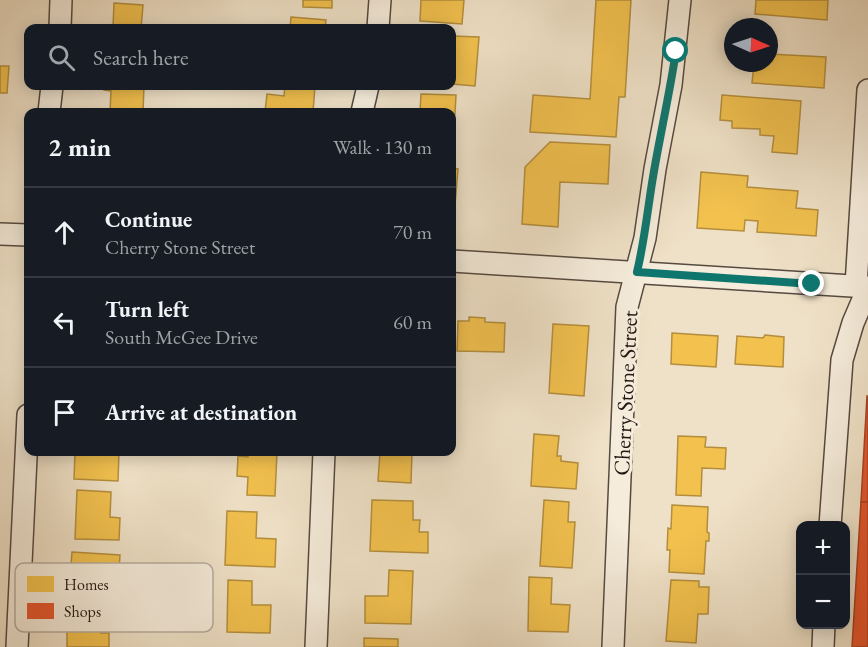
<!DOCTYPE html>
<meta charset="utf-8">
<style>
body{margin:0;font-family:"EB Garamond",serif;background:#20242c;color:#f1f3f6}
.controls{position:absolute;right:18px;bottom:18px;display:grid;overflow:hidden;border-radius:12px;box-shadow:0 3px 15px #0003}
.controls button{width:54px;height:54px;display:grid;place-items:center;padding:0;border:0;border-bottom:2px solid #363941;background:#171b24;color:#f1f3f6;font:30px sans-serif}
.compass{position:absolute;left:724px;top:18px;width:54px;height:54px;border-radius:50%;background:#171b24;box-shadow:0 3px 15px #0003;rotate:93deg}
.stop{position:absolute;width:18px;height:18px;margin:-14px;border:4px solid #0f766e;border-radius:50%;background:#fff}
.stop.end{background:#0f766e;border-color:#fff;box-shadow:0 2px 6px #0008}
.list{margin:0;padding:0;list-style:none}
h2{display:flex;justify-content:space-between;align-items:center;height:78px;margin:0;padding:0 24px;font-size:26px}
h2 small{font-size:20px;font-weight:400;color:#9ea1a6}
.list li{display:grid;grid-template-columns:39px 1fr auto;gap:18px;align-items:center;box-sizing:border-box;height:90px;padding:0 24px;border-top:2px solid #363941}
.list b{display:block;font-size:22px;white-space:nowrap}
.list p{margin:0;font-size:20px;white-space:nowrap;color:#9ea1a6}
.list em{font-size:20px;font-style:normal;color:#9ea1a6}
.icon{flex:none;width:33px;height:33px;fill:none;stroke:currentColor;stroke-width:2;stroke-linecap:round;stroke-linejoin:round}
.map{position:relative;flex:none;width:868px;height:647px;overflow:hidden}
.search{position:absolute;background:#171b24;box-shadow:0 3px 15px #0003;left:24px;top:24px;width:432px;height:66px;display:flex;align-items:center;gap:15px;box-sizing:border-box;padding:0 21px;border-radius:12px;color:#9ea1a6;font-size:22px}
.panel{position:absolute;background:#171b24;box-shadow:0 3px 15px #0003;left:24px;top:108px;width:432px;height:348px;border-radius:12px}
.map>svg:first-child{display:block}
</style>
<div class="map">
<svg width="868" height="647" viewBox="0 0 868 647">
<rect width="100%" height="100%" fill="#efe1c7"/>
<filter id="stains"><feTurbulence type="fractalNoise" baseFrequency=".00333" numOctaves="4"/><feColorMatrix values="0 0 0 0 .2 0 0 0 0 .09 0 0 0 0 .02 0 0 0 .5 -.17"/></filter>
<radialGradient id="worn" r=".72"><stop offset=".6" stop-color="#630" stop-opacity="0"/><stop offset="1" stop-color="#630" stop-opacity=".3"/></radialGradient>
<g fill="#f2c14e" stroke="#b48e3c" stroke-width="1.5">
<polygon points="303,0 332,0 332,8 303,7"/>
<polygon points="421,0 464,0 462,24 420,21"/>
<polygon points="596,0 631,0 625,97 619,97 616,137 530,132 533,95 590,99"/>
<polygon points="756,0 828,0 827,20 755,14"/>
<polygon points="114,3 143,5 141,28 113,28"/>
<polygon points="291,17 326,20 325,28 290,28"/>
<polygon points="452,36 479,37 475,86 452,84"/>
<polygon points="769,54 826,57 824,88 752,83 754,63 769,63"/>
<polygon points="0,66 9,66 7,93 0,93"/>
<polygon points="104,86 144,86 143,112 110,112 111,91 104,90"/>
<polygon points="285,86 315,86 313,112 265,112 267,94 284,96"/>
<polygon points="421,94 456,95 453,149 452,149 452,112 420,112"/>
<polygon points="722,95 801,101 797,154 772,152 774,136 760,135 760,129 732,128 732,121 720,120"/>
<polygon points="550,142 610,145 608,184 560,182 558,227 522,224 525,167"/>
<polygon points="452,168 458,169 454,217 452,217"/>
<polygon points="701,172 748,176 747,187 798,191 796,208 818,210 816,236 757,232 758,221 745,220 744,231 697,228"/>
<polygon points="469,317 485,318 485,322 505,323 504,352 457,351 458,321 469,321"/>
<polygon points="553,324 589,326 584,396 549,393"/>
<polygon points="672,333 718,336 716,367 671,364"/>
<polygon points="765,335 784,337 783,367 735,364 737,336 763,338"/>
<polygon points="534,434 559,436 557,456 561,456 561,461 578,463 576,489 531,486"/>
<polygon points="678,436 706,437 705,447 726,448 725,469 702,468 701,496 676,495"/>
<polygon points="75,452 119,452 118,481 74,479"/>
<polygon points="248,452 277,452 275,496 247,495 248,477 237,476 238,456 248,457"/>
<polygon points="380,452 412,452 411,483 378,481"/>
<polygon points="77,490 111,492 110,517 120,518 119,540 75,539"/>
<polygon points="372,500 413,501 413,520 420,520 419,532 428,532 428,553 370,551"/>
<polygon points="544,500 569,502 568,522 575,522 572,568 540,566"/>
<polygon points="672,505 708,507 707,532 709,533 709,541 706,541 704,574 669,572 670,550 667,550 668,528 671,529"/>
<polygon points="227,511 257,512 256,538 276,539 275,567 225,565"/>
<polygon points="72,552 120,555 117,604 89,601 91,579 70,577"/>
<polygon points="389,570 413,571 411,624 365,623 365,596 388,596"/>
<polygon points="529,577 552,578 551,604 570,605 568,632 528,631"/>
<polygon points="228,580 252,581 252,605 271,605 270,633 227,632"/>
<polygon points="671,580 699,581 699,587 709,587 708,614 698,614 696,643 666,641"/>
<polygon points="67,618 101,619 101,633 109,633 109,647 67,647"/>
<polygon points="364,638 398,639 398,647 364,647"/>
</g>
<g fill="#e4572e" stroke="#aa4426" stroke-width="1.5">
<polygon points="867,396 868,396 868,502 861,502"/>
<polygon points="861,502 868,502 868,647 852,647"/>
</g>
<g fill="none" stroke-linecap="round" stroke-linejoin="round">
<g stroke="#564a40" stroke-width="24">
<g id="minor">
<polyline points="60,28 61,0"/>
<polyline points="378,28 380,0"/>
<polyline points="49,112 52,86"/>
<polyline points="362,112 368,86"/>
<polyline points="0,234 28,235"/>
<polyline points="452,261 868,287"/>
<polyline points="856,286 868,90"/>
<polyline points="830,526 842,360 853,323 868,288"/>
<polyline points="17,647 28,415"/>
<polyline points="316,647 324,452"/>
<polyline points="613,647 627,307 645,238 655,169 671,85 680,0"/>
<polyline points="823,647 824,624"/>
</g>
</g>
<use href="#minor" stroke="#f5ecdb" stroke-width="21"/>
</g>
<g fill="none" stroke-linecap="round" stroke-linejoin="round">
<path stroke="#0f766e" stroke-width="8" d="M676,51C670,91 661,131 654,171C648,205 645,239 637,272L812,284"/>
</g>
<g text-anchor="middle" stroke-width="6" stroke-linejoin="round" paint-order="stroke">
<g font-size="22" fill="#231713" stroke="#f5ecdb">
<text transform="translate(625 393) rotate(-87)" y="8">Cherry Stone Street</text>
</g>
</g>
<rect x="15" y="563" width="198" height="69" rx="9" fill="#f5ecdb" stroke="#b6ac9f" stroke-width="1.5"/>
<rect x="27" y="576" width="27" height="16" fill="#f2c14e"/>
<rect x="27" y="603" width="27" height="16" fill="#e4572e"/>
<g font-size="16" fill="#231713">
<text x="64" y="590">Homes</text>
<text x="64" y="617">Shops</text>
</g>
<rect width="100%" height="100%" filter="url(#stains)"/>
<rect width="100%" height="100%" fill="url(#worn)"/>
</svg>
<div class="controls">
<button>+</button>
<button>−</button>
</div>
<svg class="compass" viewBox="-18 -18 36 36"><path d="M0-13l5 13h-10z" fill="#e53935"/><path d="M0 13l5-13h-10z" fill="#9ea1a6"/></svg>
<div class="stop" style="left:676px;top:51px"></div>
<div class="stop end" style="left:812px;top:284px"></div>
<div class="search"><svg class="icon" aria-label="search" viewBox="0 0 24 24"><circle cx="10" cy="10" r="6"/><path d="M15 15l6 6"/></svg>Search here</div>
<section class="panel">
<h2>2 min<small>Walk · 130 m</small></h2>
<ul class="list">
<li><svg class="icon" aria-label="ahead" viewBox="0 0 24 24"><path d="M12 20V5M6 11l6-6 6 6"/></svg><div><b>Continue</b><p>Cherry Stone Street</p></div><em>70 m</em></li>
<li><svg class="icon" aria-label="left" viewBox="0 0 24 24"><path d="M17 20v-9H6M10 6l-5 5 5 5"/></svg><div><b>Turn left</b><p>South McGee Drive</p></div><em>60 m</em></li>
<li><svg class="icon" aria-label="arrive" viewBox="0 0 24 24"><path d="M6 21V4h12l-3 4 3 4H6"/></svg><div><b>Arrive at destination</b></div></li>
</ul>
</section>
</div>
